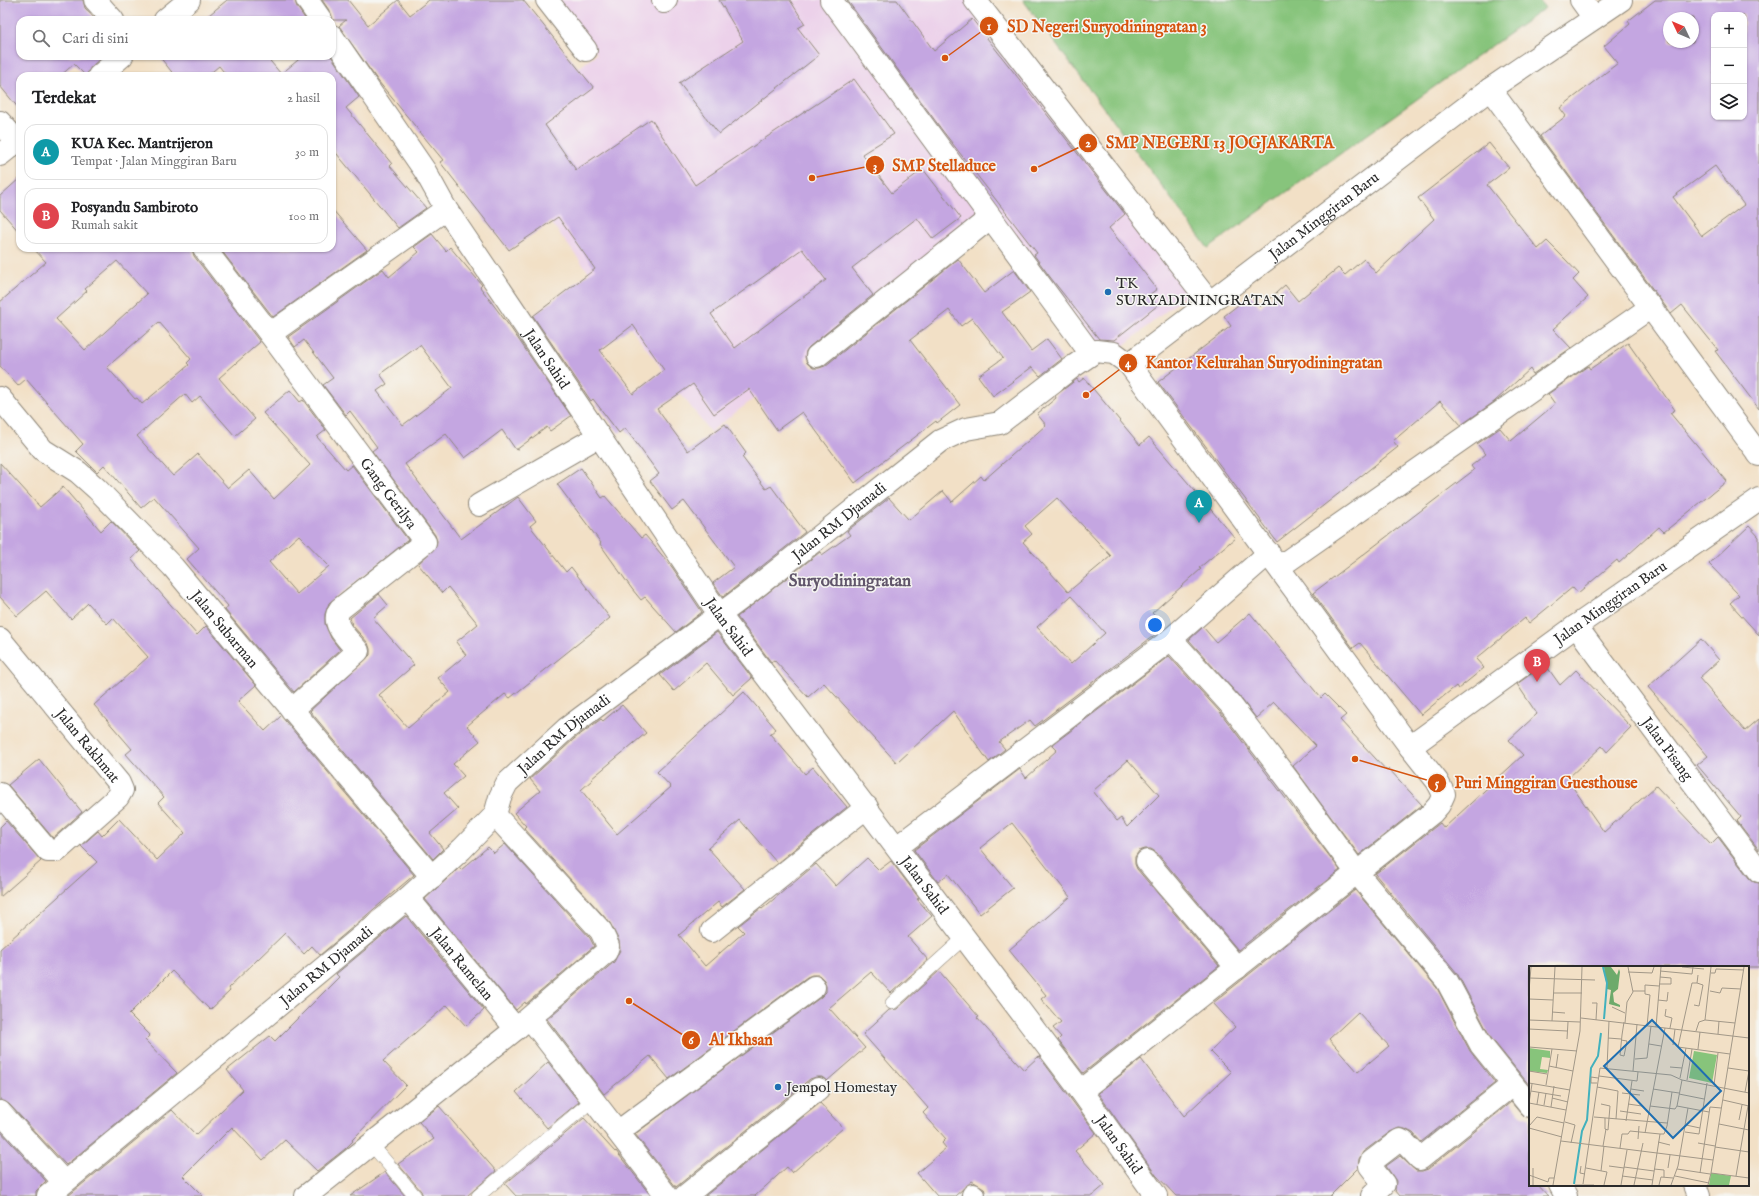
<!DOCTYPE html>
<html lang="id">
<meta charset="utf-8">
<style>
body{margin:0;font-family:"IM FELL English",serif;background:#f6f6f6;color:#202124}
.controls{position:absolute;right:12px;top:12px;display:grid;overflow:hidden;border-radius:8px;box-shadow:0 1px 3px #0004}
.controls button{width:36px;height:36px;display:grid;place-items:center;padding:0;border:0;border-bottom:1px solid #e0e0e0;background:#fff;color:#202124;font:20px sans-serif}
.compass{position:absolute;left:1663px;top:12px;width:36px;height:36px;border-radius:50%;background:#fff;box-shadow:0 1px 3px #0004;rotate:314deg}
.you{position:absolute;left:1155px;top:625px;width:14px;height:14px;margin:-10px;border:3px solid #fff;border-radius:50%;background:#1a73e8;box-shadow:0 0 0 6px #1a73e833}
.badge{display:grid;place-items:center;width:26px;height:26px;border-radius:50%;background:#1f6fb2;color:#fff;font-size:13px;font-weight:700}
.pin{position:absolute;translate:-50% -33px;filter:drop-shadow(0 1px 2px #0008)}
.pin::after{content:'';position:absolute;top:21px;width:14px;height:12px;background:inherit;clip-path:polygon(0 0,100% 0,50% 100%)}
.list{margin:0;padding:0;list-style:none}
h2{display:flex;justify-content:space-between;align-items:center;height:52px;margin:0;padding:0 16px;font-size:17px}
h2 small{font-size:13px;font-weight:400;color:#757577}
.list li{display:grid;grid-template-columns:26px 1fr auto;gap:12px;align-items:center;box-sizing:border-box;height:56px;margin:0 8px 8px;padding:0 8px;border:1px solid #e0e0e0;border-radius:12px}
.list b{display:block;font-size:15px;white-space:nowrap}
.list p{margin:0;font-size:13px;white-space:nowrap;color:#757577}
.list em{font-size:13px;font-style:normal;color:#757577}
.icon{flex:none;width:22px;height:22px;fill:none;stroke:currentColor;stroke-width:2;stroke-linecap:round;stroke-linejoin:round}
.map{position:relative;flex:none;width:1759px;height:1196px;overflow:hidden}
.search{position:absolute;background:#fff;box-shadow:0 1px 3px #0004;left:16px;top:16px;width:320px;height:44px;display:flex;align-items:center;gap:10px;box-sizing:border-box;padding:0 14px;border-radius:12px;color:#757577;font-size:15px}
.panel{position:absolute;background:#fff;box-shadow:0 1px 3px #0004;left:16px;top:72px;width:320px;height:180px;border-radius:12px}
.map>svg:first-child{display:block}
</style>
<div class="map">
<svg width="1759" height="1196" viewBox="0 0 1759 1196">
<rect width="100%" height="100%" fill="#f6f6f2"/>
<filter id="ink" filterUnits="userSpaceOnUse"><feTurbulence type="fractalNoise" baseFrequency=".025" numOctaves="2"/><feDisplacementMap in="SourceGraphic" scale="8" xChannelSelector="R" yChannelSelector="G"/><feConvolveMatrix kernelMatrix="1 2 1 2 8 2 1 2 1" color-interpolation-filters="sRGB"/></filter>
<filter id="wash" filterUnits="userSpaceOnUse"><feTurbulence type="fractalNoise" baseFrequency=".012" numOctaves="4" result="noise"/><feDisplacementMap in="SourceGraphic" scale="16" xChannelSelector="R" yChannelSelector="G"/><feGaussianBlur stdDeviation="0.9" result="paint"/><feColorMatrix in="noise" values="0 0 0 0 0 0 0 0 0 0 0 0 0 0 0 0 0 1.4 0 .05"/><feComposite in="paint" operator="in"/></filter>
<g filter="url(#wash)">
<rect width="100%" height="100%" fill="#f2e0c6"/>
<polygon fill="#ecd1ea" points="556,0 972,0 1192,290 1117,351 1098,346 1000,218 882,301 710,432 487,138 597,54"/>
<polygon fill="#87c47b" stroke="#597853" points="1023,0 1539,0 1545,8 1208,248"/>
<g id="blocks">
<g fill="#c4a6e1" fill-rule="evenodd">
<polygon points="0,0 83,0 85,8 96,20 20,20 20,56 103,56 91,67 86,76 74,64 60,76 20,76 20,110 0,86"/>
<polygon points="227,0 295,0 297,7 306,20 203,20"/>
<path d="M322,0H348L368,25L398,0L410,15L429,0H523L594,88L545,125L576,170L651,119L695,185L854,79L894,134L862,154L892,193L923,169L961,218L933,239L917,218L852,268L873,295L809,347L806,351L805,357L807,363L813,368H819L825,366L958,259L984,293L1014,270L1030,292L1002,312L1031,351L1047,339L1062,359L1040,376L1032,367L993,396L978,376L1003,358L972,318L961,326L949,310L910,340L960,405L937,423L936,421L855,483L802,412L777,430L749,389L714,414L693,384L657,409L688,451L725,424L746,453L742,457L766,489L771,486L805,532L723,597L713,583L734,567L684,501L672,510L650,481L659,474L625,428L619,433L593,399L591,401L533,316L595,269L558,217L509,250L440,162L443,160L378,81L339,26L346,20H333L331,13ZM802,249L826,280L735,348L711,314ZM633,325L664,370L633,394L600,350Z"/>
<polygon points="719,0 790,0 805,24 798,28 819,55 719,134 679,83 743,41"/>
<polygon points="847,0 897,0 934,51 972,19 1125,214 1109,228 1157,289 1149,295 1157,306 1114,340 1099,339 1050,277 1034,255 1037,253 942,130"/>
<path d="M1655,0H1759V409L1715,351L1718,350L1682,305L1671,314L1540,136L1566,116L1560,108L1618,63L1604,46L1630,24L1628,21ZM1714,15H1744V117H1714ZM1669,18H1693V42H1669ZM1715,166L1744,205L1702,236L1673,197Z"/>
<polygon points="159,56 266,56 281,74 303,56 331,56 359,97 346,108 392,164 390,166 426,208 398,228 332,148 332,76 227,76 219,66 207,76 175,76"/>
<polygon points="1489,143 1509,168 1487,185 1538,249 1547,241 1566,260 1579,274 1573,280 1588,297 1553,329 1571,348 1533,374 1530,369 1494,402 1461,425 1440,401 1393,441 1398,447 1277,542 1158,382 1231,326 1224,316 1251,295 1260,307 1285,285 1298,301 1338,268 1345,275 1364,259 1376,273 1434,219 1418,198"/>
<polygon points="20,178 20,233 0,210 0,196"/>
<polygon points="332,209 367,250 273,317 221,250 224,248 332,248"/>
<path d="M432,234L446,251L450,247L482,285L480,287L510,327L571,416L550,431L547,427L516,450L502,430L465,458L446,434L405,464L461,539L518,497L536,521L530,526L566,572L571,567L610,618L510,698L505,694L467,726L480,741L453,764L464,776L444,793L458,809L430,833L443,849L433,859L310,711L370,655V649L368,643L352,625L350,618L379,594L388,605L373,618L414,665L379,695L408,728L450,692L438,678L466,655L456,642L478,624L448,587L442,593L418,564L436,547L437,541L435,535L372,451L377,447L350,411L346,415L323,385L333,378L304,340L295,347L288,337L383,269L389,277L419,252L414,247ZM420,345L452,388L403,425L377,391L387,384L380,374Z"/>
<path d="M33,248H192L194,256L260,342L219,378L255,419L235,436L200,396L192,403L185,394L137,436L173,476L198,454L228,488L249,470L274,499L310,465L263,413L290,390L300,402L303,400L326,430L317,437L346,470L352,465L408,540L329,603L325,614V624L331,638L340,650L294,692L225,610L228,606L187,559L199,548L154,497L141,508L104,465L97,472L76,451L83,444L26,379L18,386L0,366V302L46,262ZM117,261L147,294L85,350L56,319L87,291L85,289ZM159,322L191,359L187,363L189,365L142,404L137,398L135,399L107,367ZM299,535L329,566L297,594L269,562Z"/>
<polygon points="1628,343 1675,410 1670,413 1727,481 1664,532 1659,527 1619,563 1617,560 1578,593 1573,587 1529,623 1525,618 1476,659 1484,668 1458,689 1456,686 1421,715 1360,643 1353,648 1313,593 1474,470 1471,466 1486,454 1477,444 1500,428 1511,441 1555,404 1548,394 1588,366 1590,369"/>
<path d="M1084,378L1140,445L1149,437L1235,538L1199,568L1201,569L1152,613L1165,627L1035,726L1030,720L999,742L1005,749L989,762L953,711L897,763L824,683L808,697L774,660L771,662L737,617L820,552L822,555L850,535L847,531L889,498L909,520L943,491L952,502L981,476L984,480L1046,425L1037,414L1056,398L1055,396L1077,379L1079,382ZM1057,498L1111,556L1068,592L1023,542L1032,534L1025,526ZM1071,596L1105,633L1071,664L1037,627Z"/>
<polygon points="0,463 40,507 63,487 101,531 111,521 140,551 131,559 197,635 206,626 256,685 238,701 265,731 281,716 414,875 320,955 312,946 304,954 285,933 228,988 230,991 210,1010 172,971 129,1014 150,1035 145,1040 177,1073 66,1165 9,1104 0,1100 0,949 97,862 81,846 98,831 102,836 119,819 157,860 185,833 158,803 164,797 126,754 132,749 94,705 148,657 113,618 107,624 88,603 71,619 46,591 17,616 0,597"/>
<polygon points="581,468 602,498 605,496 641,538 645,535 672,567 702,612 676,632 645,597 641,600 632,589 600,544 601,543 557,484"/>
<polygon points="1749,526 1759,537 1759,635 1730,603 1739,595 1709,564"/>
<polygon points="1250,613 1321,698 1325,694 1346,715 1340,720 1387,771 1389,769 1422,805 1359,855 1293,766 1316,746 1274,702 1256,718 1239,696 1189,640 1203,627 1216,642"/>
<polygon points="717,632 752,678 733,695 706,663 674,691 660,675"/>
<polygon points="1701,639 1719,660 1699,678 1745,731 1759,719 1759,850 1737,821 1741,817 1697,765 1708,756 1648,687"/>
<path d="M1169,656L1220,712L1340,870L1238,950L1157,853L1151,849H1145L1139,851L1135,857V864L1137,869L1219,966L1083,1073L1058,1040L1061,1037L1053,1028L1061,1022L1041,999L1046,995L1009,950L1070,897L1012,823L980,848L1013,888L980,914L948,874L938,882L914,850L1020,769L1026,778L1057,750L1052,745ZM1128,760L1159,795L1127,827L1121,818L1117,821L1093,791Z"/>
<polygon points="1545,664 1560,685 1576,670 1631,727 1607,752 1602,746 1567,779 1604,832 1656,786 1711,844 1718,837 1749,878 1754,882 1759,883 1759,967 1530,967 1530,1086 1491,1038 1457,973 1375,874 1440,823 1444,828 1523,755 1509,740 1537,714 1517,684"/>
<polygon points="744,692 776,729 770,734 805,774 813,767 847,807 777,863 740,820 708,848 745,889 722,907 718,902 679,935 705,966 744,932 738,926 761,908 762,909 816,864 836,886 867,858 879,870 891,861 919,898 917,899 932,916 908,937 928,960 891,993 871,972 829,1008 865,1048 827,1081 822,1077 816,1077 810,1079 676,1187 635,1134 821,997 826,992 826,985 824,980 819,975 812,975 807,977 669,1079 650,1056 604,1094 547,1019 614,962 620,950 619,941 610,923 524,828 526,826 514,813 540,791 530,779 574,739 601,719 603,721 622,705 646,733 591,779 592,780 581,790 617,834 671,787 657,772"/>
<polygon points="39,759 82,812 53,838 8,785"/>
<polygon points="6,821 41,861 0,897 0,827"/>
<polygon points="505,844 590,938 594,946 526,1004 525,1002 516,1010 425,899 459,868 461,870 488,847 494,853"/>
<path d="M1355,890L1437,988L1470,1051L1495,1083L1421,1142L1413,1133L1405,1129L1399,1128L1390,1132L1363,1152L1359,1159L1358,1168L1330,1196H1176L1156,1175L1098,1093L1141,1059L1184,1116L1231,1072L1210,1051L1235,1027L1213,1003ZM1358,1012L1389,1046L1358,1072L1329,1039Z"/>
<polygon points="406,916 484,1010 466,1026 447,1005 383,1061 406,1085 352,1140 353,1141 345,1149 317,1171 285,1140 263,1160 232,1127 183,1176 203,1196 68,1196 172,1110 196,1135 243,1090 227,1070 270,1036 275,1041 339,977 336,974"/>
<polygon points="939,971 979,1017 977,1018 1024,1070 1039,1056 1096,1133 1075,1151 1105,1185 1092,1196 986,1196 984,1188 972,1181 955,1196 937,1196 917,1173 946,1148 942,1143 946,1139 923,1113 928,1108 863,1034 889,1010 897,1009"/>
<polygon points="548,1062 579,1102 547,1128 516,1092"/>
<polygon points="1511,1102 1521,1114 1530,1118 1530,1185 1538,1185 1548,1196 1400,1196 1395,1190 1396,1181 1386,1166 1400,1156 1416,1171 1422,1171 1428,1169"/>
<polygon points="820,1103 843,1128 792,1173 787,1167 755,1196 705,1196"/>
<polygon points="439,1106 496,1171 467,1196 423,1196 421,1191 398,1164 434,1139 419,1122"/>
<polygon points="584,1118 615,1152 616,1151 651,1196 516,1196 505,1184"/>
<polygon points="0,1131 46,1181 36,1191 36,1196 0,1196"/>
<polygon points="385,1172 405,1196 350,1196"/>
</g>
</g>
</g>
<g filter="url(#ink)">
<use href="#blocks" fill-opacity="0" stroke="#8e8678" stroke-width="1"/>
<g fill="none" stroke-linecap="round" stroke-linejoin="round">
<g stroke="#8e8678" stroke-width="14">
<g id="lane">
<polyline points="892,1003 965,937"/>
<polyline points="372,1145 415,1196"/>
<polyline points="478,1196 594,1099"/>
</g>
</g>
<g stroke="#8e8678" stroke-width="24">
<g id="street">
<polyline points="95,0 113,20"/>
<polyline points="307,0 321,20"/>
<polyline points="547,0 586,50"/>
<polyline points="663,0 664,2 666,0"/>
<polyline points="831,0 1091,354"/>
<polyline points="975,0 1210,303"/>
<polyline points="1581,0 1594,18"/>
<path id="s1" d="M332,36L425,171L446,209L719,614L1081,1091L1156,1196"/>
<polyline points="1490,89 1759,455"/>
<polyline points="0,122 17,141"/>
<path id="s2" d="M204,248L270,334L425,542L340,609C329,624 349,640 358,651L292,710"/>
<polyline points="270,334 446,209"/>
<polyline points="817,356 990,218"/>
<path id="s3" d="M1129,364L1490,89L1621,0"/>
<path id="s4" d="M0,398L43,450L78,472L97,489L173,567L432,877"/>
<polyline points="479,505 599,436"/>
<polyline points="1269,553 1171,639 1230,704 1293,786 1357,873 1447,981 1481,1045 1530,1106"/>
<polyline points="1279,567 1651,307"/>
<path id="s5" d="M1576,626L1759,871"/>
<path id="s6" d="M0,639L119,783L122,790L118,797L57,851H48L0,794"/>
<polyline points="897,847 1171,639"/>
<polyline points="1147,861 1237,968"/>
<path id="s7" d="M408,898L516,1029"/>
<polyline points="712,931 867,807"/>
<polyline points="530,1018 667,1196"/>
<polyline points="1081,1091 1432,813 1439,805 1444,794 1437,781 1410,747"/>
<polyline points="0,1112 64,1182"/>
<polyline points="619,1131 814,987"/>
<polyline points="1560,1185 1566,1196"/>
<polyline points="1695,1185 1699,1196"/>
<path id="s8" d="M48,1196L408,898L462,849L495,815L500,797L507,783L566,729L746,595L940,441L966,429L1000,423L1071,368L1096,351L1114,353L1129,364L1410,747L1576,626L1759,499"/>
<polyline points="306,1196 516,1029 606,952 608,946 601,931 495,815"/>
<polyline points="685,1196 818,1089"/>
<polyline points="973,1196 973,1195"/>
<polyline points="1372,1196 1384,1184 1370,1166 1371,1162 1397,1142 1400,1140 1404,1142 1420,1159 1512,1085"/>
</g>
</g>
<g stroke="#8e8678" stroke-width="24">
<g id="secondary">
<polyline points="165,20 189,0"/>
<polyline points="99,76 122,56"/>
<polyline points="0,155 20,139"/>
</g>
</g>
<use href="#lane" stroke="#fff" stroke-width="13"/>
<use href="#street" stroke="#fff" stroke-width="22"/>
<use href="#secondary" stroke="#fff" stroke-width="22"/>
</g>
</g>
<g fill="#1f6fb2" stroke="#f6f6f2" stroke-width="1.5">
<circle cx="1108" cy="292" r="4"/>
<circle cx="778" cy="1087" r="4"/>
</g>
<g text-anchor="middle" stroke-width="3" stroke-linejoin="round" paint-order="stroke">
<g font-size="15" fill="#2b2b2b" stroke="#f6f6f2">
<text dy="5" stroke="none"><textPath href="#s3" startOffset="245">Jalan Minggiran Baru</textPath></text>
<text dy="5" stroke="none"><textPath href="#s1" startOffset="388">Jalan Sahid</textPath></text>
<text dy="5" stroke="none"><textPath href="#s2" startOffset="307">Gang Gerilya</textPath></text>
<text dy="5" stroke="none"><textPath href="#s8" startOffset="1045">Jalan RM Djamadi</textPath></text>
<text dy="5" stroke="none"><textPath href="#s8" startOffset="2116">Jalan Minggiran Baru</textPath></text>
<text dy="5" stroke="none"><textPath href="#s1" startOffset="712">Jalan Sahid</textPath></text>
<text dy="5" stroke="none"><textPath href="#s4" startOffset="324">Jalan Subarman</textPath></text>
<text dy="5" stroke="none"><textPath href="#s8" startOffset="697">Jalan RM Djamadi</textPath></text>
<text dy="5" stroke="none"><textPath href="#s6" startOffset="138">Jalan Rakhmat</textPath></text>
<text dy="5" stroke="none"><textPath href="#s5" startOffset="153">Jalan Pisang</textPath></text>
<text dy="5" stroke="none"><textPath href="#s1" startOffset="1036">Jalan Sahid</textPath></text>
<text dy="5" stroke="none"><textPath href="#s7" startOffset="85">Jalan Ramelan</textPath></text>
<text dy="5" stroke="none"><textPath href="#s8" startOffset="361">Jalan RM Djamadi</textPath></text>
<text dy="5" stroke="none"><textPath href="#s1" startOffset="1360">Jalan Sahid</textPath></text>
</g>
<g font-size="15" fill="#2b2b2b" stroke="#f6f6f2" text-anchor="start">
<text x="1116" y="288">TK<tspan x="1116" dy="17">SURYADININGRATAN</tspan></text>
<text x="786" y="1092">Jempol Homestay</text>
</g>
<g font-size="17" font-weight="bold" fill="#61566b" stroke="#f6f6f2">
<text x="850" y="586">Suryodiningratan</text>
</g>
</g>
<g transform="translate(1529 966)">
<rect width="220" height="220" fill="#f2e0c6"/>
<path d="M0,82L21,85V92L13,91L11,103L19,104L18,107L0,105ZM165,85L188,89L183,117L160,112ZM182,207L202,210L200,219H180Z" fill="#87c47b"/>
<path d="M75,1H82L88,9L90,3L91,6L89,23L84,27L85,36L91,39V41L80,38L82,24L78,23Z" fill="#6daa6b"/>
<path fill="none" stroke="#42b1bd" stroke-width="2" d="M74,1L78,17L75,53M45,218L53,165L58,154L62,102L69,90L72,67"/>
<path fill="none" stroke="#a29888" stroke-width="1" d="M153,1L175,3M131,5L163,8L164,1M99,6L123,7L125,1M182,7H186L187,3L215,4M169,9L168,17H163L149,81L201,88M0,12L66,14M130,18H142V12L131,11M0,25L2,1M104,25H116V28L121,29L118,60M116,25V19L130,20M181,25L191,27L193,22L212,23M24,27H53M0,33L24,34M129,34L138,35L139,26M63,37H68L67,54M165,39L170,40L174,19L168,17M83,41L96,47M137,43L136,50L143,52L141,62M23,46L36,47M52,52L220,72M0,54L51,56M176,54L182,1M176,54L206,57M23,55L26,1M96,57L98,36L104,26L99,1M127,61L132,1M0,63L38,65M167,65L170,56L176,54M189,68L190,55M79,72L92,73M38,73L39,56M92,74L98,75L95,90L91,89L93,69L95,56M120,78L132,80M144,79L146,63M0,81L48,85M169,83L171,66M106,93L118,92L122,60M20,100L44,105M141,101L153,102M27,102L29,88M78,102L80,55M199,102L220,105M0,105L18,108M104,105L108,58M70,110L108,115L109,106M151,112L157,82M153,114L148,140L180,146M158,114L163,83M0,117L41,124M68,117H62V111L69,112M3,118L0,137L37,144M17,119L23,83M185,119L189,87M68,121L89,125L87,153M102,123L115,125M124,123L143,126M2,125L32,130M216,126L220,105M93,127L111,129M150,128L175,133M23,132L39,136M194,134L220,140M8,138L10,126M72,138L81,140L79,164L76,163V152M99,138L113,140M15,139L17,127M121,140L146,143L148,140M22,141L25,120M91,145L112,148M65,151L138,157M210,154L213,139M97,155L103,115M36,156L46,159L42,177M190,158L220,164M157,159L171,162M0,160L8,151L35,157M0,162L33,171M156,166L170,168L178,117M116,167L136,62M131,168H135L138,160L143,126L150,127M109,173L110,160M32,175L184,194M129,176L141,179M169,177L186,180M74,180L77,163M186,181L220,186M91,182L93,168H99L101,165L131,168L123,219M52,200L51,207L56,208M80,200L95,202M95,201L125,205M57,202L78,206L75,219M139,202L141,189M125,203L135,204V211M148,203L181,208M72,205L75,180M171,207L181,141L192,142M182,207L215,1M0,209L19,216L20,212H25M93,210L124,214M146,210L180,217M207,210L219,140M54,218L71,102L142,109L153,114L220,127M4,219V202M24,219L51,65L53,1M46,219H65M92,219L98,184M105,219L114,177M130,219L132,211L144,212M142,219L149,200L159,142M179,219L182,207L220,212"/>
<path fill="#1f6fb2" fill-opacity="0.15" stroke="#1f6fb2" stroke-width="2" d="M123,54L192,125L144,172L75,100Z"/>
<rect width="220" height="220" fill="none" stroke="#2b2b2b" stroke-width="2"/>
</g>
<path fill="none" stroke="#d5540f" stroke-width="1.5" d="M945 58L989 26M1034 169L1088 143M812 178L875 165M1086 395L1128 363M1355 759L1437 783M629 1001L691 1040"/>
<g fill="#d5540f" stroke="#f6f6f2" stroke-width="1.5">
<circle cx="945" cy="58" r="4"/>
<circle cx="1034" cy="169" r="4"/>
<circle cx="812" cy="178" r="4"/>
<circle cx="1086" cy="395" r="4"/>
<circle cx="1355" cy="759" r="4"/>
<circle cx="629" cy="1001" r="4"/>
<circle cx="989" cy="26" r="10"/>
<circle cx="1088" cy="143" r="10"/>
<circle cx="875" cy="165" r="10"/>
<circle cx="1128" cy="363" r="10"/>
<circle cx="1437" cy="783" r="10"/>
<circle cx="691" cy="1040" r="10"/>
</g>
<g font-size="12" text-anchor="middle" font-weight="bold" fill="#fff">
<text x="989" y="30">1</text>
<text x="1088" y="147">2</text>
<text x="875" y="170">3</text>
<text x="1128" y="367">4</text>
<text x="1437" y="787">5</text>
<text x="691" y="1044">6</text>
</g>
<g font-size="16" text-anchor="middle" font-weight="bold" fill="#d5540f" stroke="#f6f6f2" stroke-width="3" stroke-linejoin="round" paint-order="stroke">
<text x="1107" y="32">SD Negeri Suryodiningratan 3</text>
<text x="1220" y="148">SMP NEGERI 13 JOGJAKARTA</text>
<text x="944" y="171">SMP Stelladuce</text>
<text x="1264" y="368">Kantor Kelurahan Suryodiningratan</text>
<text x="1546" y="788">Puri Minggiran Guesthouse</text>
<text x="741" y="1045">Al Ikhsan</text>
</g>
</svg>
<div class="controls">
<button>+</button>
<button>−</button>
<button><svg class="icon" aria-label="layers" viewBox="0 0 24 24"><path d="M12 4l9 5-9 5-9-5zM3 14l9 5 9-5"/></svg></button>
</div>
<svg class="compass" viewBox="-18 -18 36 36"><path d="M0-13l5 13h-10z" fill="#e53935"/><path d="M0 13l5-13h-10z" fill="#757577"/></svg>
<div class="you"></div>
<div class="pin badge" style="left:1199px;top:523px;background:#0f9aa8">A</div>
<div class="pin badge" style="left:1537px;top:682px;background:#e0444e">B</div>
<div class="search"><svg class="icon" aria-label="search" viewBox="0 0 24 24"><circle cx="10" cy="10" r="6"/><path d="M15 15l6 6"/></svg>Cari di sini</div>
<section class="panel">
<h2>Terdekat<small>2 hasil</small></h2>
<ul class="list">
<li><span class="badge" style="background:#0f9aa8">A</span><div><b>KUA Kec. Mantrijeron</b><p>Tempat · Jalan Minggiran Baru</p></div><em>30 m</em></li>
<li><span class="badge" style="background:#e0444e">B</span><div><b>Posyandu Sambiroto</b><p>Rumah sakit</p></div><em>100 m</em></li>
</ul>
</section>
</div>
